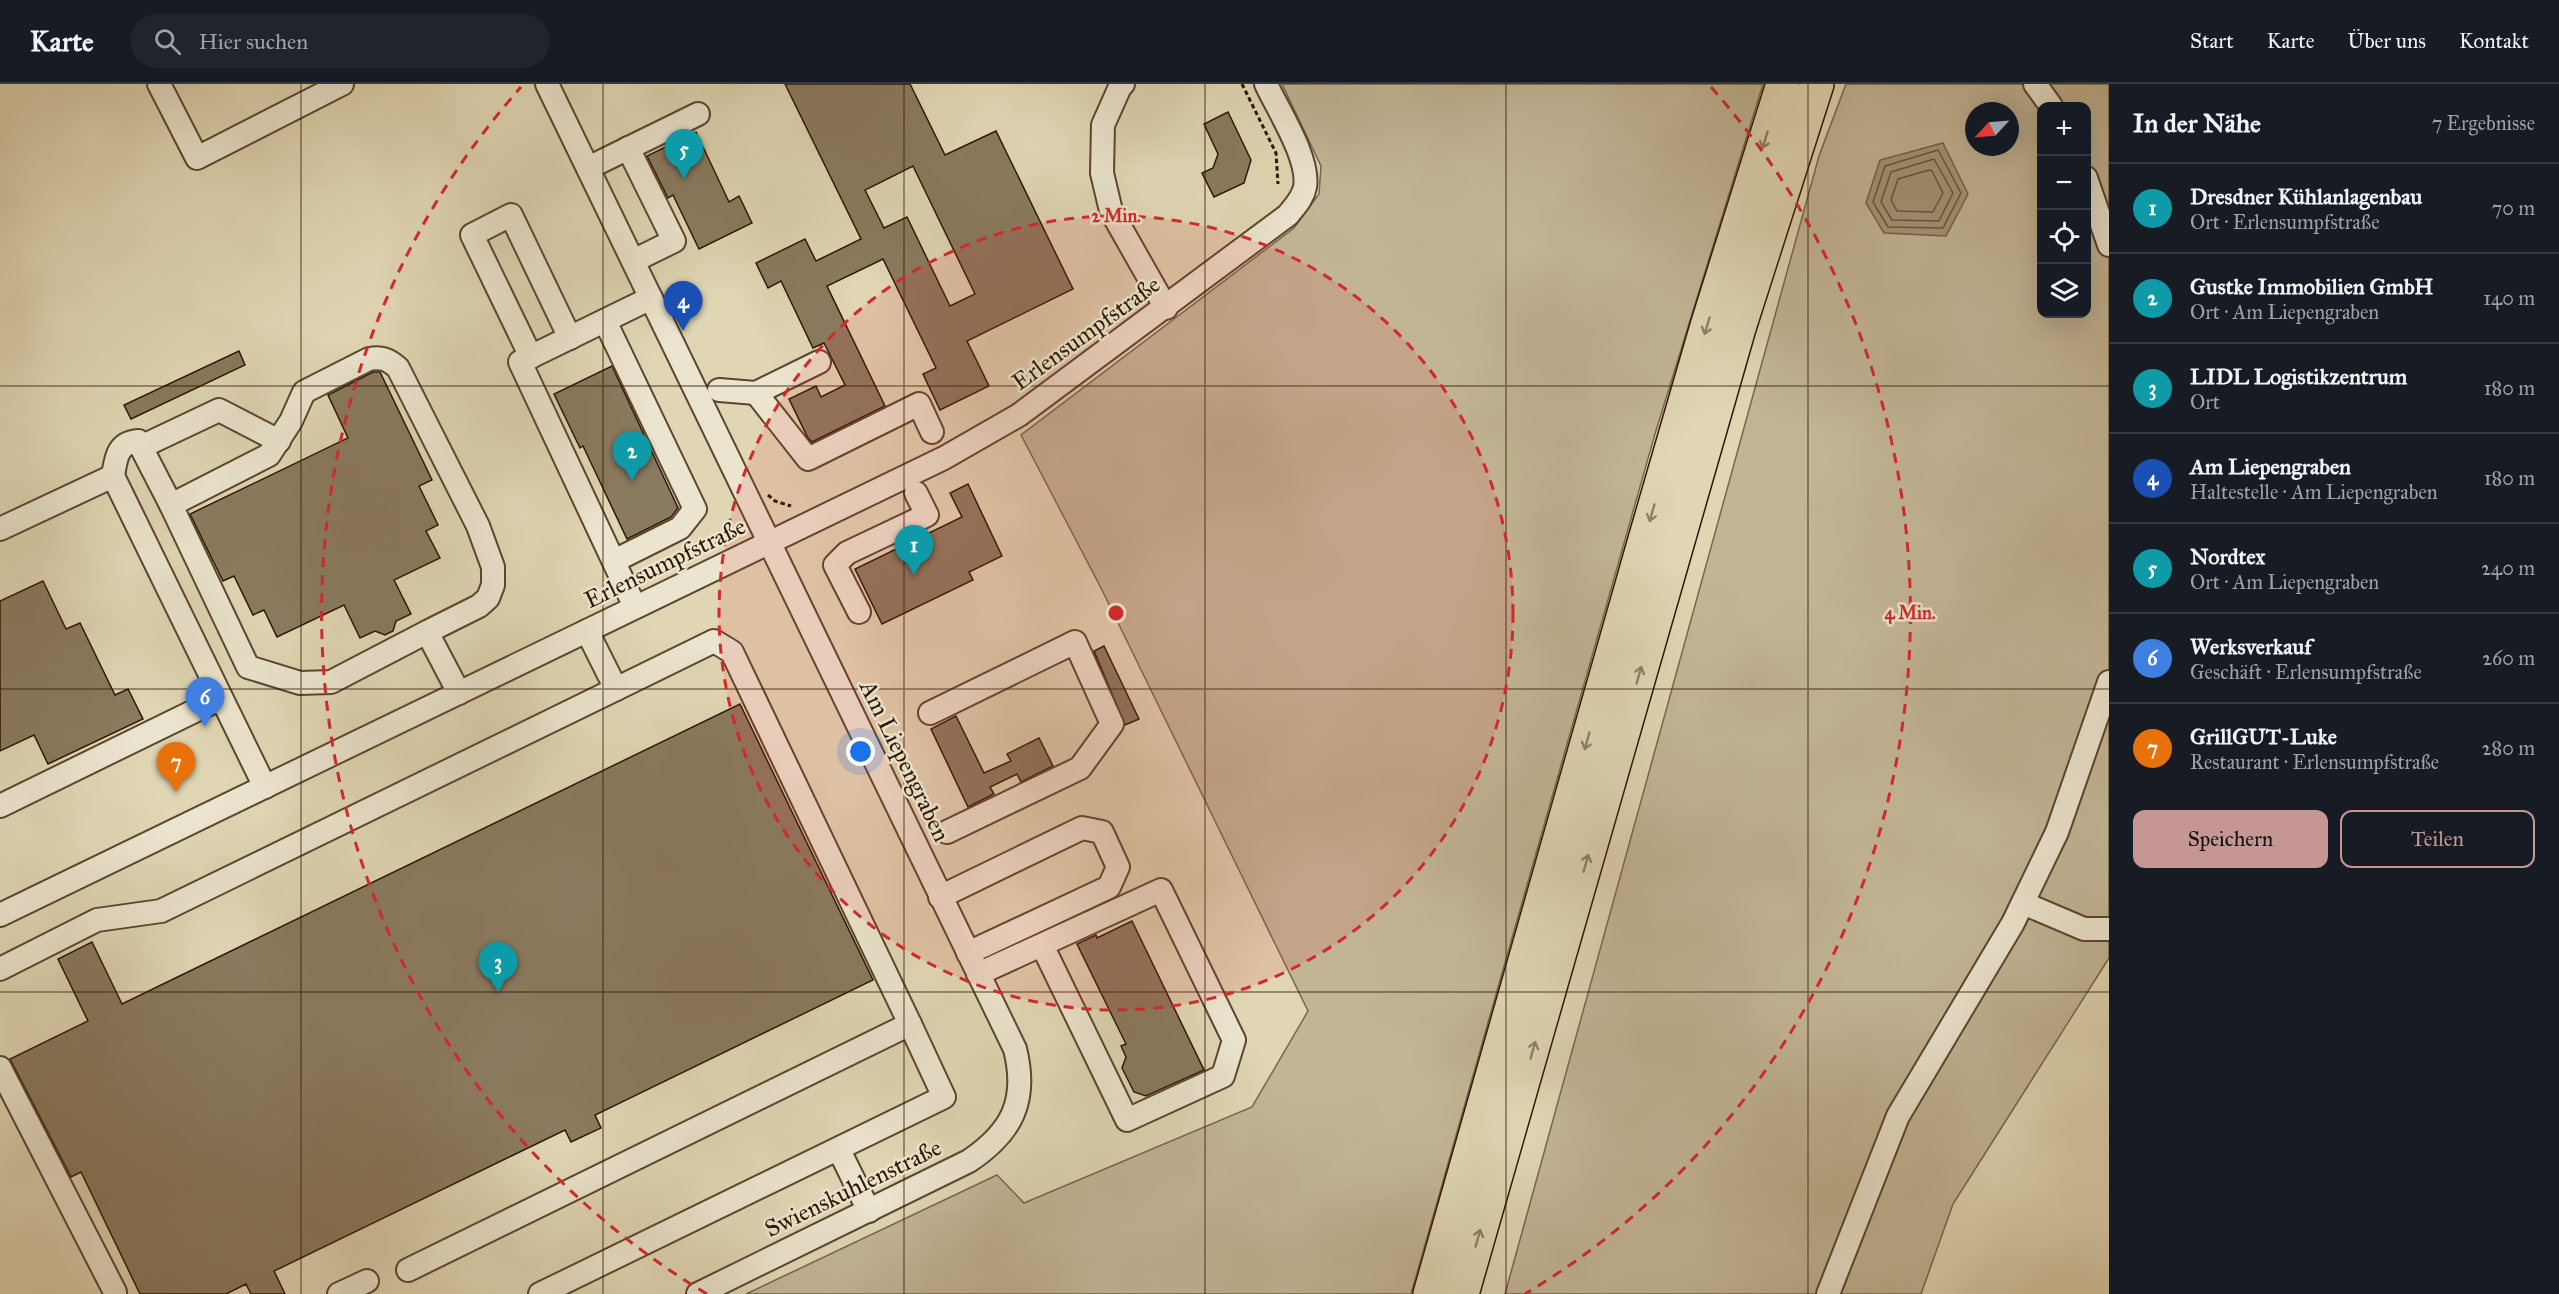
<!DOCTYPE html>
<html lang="de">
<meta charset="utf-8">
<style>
body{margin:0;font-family:"IM FELL Great Primer",serif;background:#20242c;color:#f1f3f6}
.controls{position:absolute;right:18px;top:18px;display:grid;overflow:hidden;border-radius:12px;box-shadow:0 6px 24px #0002}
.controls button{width:54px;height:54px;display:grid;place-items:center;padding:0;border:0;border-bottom:2px solid #363941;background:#171b24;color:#f1f3f6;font:30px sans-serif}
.compass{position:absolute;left:1965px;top:18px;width:54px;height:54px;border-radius:50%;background:#171b24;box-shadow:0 6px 24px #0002;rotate:244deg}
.you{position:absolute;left:861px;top:668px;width:21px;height:21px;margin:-15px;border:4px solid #fff;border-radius:50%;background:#1a73e8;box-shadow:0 0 0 9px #1a73e833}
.badge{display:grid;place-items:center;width:39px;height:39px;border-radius:50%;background:#c59692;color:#fff;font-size:20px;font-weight:700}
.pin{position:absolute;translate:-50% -50px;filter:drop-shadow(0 2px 3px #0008)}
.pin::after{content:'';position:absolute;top:32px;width:21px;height:18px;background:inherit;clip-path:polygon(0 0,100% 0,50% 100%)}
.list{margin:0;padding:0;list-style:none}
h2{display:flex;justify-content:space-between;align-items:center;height:78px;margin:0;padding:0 24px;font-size:26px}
h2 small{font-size:20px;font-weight:400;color:#9ea1a6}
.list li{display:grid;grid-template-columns:39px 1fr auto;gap:18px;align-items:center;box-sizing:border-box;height:90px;padding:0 24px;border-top:2px solid #363941}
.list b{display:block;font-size:22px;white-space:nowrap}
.list p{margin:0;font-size:20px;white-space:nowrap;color:#9ea1a6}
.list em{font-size:20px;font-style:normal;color:#9ea1a6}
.actions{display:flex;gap:12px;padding:18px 24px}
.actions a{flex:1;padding:14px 0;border:2px solid #c59692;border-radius:12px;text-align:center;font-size:21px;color:#c59692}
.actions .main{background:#c59692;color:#111}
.icon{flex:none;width:33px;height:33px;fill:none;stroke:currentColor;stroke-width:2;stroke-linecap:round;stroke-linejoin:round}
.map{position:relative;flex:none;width:2109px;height:1210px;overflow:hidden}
header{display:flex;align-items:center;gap:36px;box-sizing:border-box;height:84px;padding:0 30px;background:#171b24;border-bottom:2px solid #363941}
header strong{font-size:28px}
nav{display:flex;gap:33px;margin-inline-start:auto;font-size:21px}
.search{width:420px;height:54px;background:#20242c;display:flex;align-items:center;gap:15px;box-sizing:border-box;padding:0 21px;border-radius:33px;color:#9ea1a6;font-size:22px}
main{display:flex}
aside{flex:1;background:#171b24}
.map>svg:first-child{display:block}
</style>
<header>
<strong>Karte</strong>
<div class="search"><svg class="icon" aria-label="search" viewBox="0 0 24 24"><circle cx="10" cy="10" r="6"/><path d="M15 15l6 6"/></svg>Hier suchen</div>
<nav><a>Start</a><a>Karte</a><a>Über uns</a><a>Kontakt</a></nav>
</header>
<main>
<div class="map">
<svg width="2109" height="1210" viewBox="0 0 2109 1210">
<rect width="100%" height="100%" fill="#e0d6b4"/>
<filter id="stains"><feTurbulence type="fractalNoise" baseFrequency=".00333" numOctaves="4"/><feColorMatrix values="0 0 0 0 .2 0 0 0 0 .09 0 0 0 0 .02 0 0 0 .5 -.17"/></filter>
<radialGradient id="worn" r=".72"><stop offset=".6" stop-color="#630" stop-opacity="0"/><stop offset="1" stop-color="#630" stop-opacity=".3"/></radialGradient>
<g fill="#c2b596" stroke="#78664c" stroke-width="1.5" fill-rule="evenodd">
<polygon points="1282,0 1763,0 1655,350 1411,1210 746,1210 997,1091 1024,1119 1252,1023 1308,927 1101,504 1021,351 1294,144 1319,110 1321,82"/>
<path d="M1846,0H2109V874L1953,1120L1921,1210H1505L1819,72ZM2042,22H2086V230H2042ZM1974,27H2010V63H1974Z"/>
</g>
<polygon fill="#a39577" stroke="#746248" stroke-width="1.5" points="1943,59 1968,110 1946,152 1884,149 1866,119 1880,76"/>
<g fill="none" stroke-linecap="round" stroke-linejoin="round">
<g stroke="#68563c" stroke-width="1.5">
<polygon points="1938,66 1961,109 1943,144 1888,143 1873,118 1885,82"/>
<polygon points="1934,75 1953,109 1939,137 1892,136 1881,118 1891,88"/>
<polygon points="1929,86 1932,87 1943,109 1933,128 1897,127 1891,116 1898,95"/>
</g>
</g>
<g fill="#8a7a5f" stroke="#2d1602" stroke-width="1.5" fill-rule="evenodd">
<path d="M785,0H910L945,71L996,47L1073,205L967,257L989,302L940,326L923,290L936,284L883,175L827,202L885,322L812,358L808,354L789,315L816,302L821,313L845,301L824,259L813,264L781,197L768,204L756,179L805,155L816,177L861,155ZM913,82L975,210L950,222L907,133L884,144L865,106Z"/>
<polygon points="1228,28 1251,76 1244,99 1214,113 1202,89 1213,84 1218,70 1204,40"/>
<polygon points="696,48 729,118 739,112 752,139 699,165 673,111 668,114 647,72"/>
<polygon points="239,267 245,281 131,335 124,321"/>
<polygon points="612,282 678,424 671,433 627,455 583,362 580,364 554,310"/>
<polygon points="373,288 380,288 432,396 419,402 438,441 426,447 440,474 394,496 411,530 396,537 393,547 385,551 375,547 360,554 344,521 277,553 264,526 253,531 234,492 223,497 190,430 348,354 328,311"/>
<polygon points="968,400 1002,472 969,488 973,496 882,540 855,485 962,433 950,409"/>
<polygon points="43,497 66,545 80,539 115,611 128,605 143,635 48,680 34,651 0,667 0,517"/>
<polygon points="1104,562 1139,635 1125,641 1094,567"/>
<polygon points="740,620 873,896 595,1031 601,1044 571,1058 565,1046 274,1187 285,1210 251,1210 246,1200 226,1210 140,1210 81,1088 71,1093 10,975 88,937 58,875 92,858 122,920"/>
<polygon points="956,632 984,689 1011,677 1007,670 1039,654 1053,682 1021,698 1017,690 990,703 994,710 968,723 931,645"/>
<polygon points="1132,837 1204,986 1146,1012 1134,1008 1122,984 1126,973 1121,962 1126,960 1077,860 1096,851 1097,854"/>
</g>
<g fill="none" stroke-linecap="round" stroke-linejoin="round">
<g stroke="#5a462e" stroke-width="26">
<g id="minor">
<polyline points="159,0 197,74 342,0"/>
<path d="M547,0L1015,965C1028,1017 1012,1048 969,1077L698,1210"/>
<polyline points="1123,0 1120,3 1103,41 1102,89 1111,127 1166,224"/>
<polyline points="2035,0 2051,22"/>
<polyline points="628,64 674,157 633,177"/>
<polyline points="588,84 698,30"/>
<polyline points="2086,94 2109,161"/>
<polyline points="605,237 695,425 680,444 614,477"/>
<polyline points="531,273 472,151 511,131 570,254"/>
<polyline points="719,306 756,309 819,278"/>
<polyline points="756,309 808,375 919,320 932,348"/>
<polyline points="143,362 219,326 279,357"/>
<path d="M113,392C116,374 117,359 138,357L171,421"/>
<polyline points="0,445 113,392 265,703"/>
<polyline points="635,523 520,278 651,214"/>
<polyline points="859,528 835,481 847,469 927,431 916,409"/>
<path d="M427,548L331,598L300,599L248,583L171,421L269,371L291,337L304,308L369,275C382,273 388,275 398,284L478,442L493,483V501L488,514L479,522L427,548L459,609"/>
<polyline points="930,629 1075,558 1112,640 1080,684 947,748"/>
<polyline points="0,722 221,614"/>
<polyline points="940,813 1082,744 1102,748 1118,783 1109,803 968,869"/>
<polyline points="2023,819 2084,845 2109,845"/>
<path d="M0,831L944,374L1019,331L1288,131C1295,122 1303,114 1305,103C1310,75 1278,26 1266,0"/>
<polyline points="0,885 97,836 161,827 616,605 587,547"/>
<polyline points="978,890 1161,806 1234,956 1223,992 1127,1036 1042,861"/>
<polyline points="0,984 115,1208"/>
<polyline points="839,1066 869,1127"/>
<polyline points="408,1186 910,940 732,568 714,557 616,605"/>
<polyline points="339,1210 367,1197"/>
<polyline points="540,1210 944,1013 910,940"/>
<polyline points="1828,1210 1898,1032 2013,839 2057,748 2109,598"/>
</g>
</g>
<g stroke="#2d1602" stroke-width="36">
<g id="highway">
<polyline points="1430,1210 1644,459 1707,242 1783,0"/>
<polyline points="1462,1210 1739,244 1817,0"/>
</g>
</g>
<g stroke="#2d1602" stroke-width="3" stroke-dasharray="4.5 3" stroke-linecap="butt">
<polyline points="1242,0 1276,69 1278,100"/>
<polyline points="768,411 775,417 791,422"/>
<polyline points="709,465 725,453 729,446"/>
</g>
<use href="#minor" stroke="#ebe4ce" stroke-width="22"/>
<use href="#highway" stroke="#e0d6b4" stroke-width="33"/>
</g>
<defs><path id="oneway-shaft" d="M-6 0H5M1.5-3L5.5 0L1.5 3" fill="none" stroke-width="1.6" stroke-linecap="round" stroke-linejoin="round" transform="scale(1.5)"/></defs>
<g stroke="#8f8064">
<use href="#oneway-shaft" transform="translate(1765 56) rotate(107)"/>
<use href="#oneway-shaft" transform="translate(1707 242) rotate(107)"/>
<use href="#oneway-shaft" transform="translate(1652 429) rotate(106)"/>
<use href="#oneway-shaft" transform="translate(1639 591) rotate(-74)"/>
<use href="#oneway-shaft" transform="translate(1587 657) rotate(106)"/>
<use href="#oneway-shaft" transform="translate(1586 779) rotate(-74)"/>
<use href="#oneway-shaft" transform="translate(1533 966) rotate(-74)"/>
<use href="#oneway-shaft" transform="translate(1478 1154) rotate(-74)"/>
</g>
<path fill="none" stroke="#2d1602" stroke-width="1.5" stroke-opacity="0.55" d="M301,0V1210M603,0V1210M904,0V1210M1205,0V1210M1506,0V1210M1808,0V1210M0,302H2109M0,605H2109M0,908H2109"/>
<circle cx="1116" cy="529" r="397" fill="#d62828" fill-opacity=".12"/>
<g fill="none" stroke="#d62828" stroke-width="3" stroke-dasharray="10 8">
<circle cx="1116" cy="529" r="397"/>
<path d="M707 1210A794 794 0 0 1 521 3M1711 3A794 794 0 0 1 1525 1210"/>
</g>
<g text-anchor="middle" stroke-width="5" stroke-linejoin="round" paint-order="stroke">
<g font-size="24" fill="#2d1602" stroke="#ebe4ce">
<text transform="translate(1086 249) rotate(-36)" y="8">Erlensumpfstraße</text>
<text transform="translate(665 479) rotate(-26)" y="8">Erlensumpfstraße</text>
<text transform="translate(905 677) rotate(64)" y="8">Am Liepengraben</text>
<text transform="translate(853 1104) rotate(-26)" y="8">Swienskuhlenstraße</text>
</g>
</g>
<circle cx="1116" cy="529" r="9" fill="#d62828" stroke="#ebe4ce" stroke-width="3"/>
<g font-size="18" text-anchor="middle" font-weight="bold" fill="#d62828" stroke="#ebe4ce" stroke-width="5" stroke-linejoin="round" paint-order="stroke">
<text x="1116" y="138">2 Min.</text>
<text x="1910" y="535">4 Min.</text>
</g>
<rect width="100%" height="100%" filter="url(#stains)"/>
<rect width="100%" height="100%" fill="url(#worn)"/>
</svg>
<div class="controls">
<button>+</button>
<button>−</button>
<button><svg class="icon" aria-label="locate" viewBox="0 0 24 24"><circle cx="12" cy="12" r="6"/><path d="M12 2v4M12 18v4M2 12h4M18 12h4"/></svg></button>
<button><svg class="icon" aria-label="layers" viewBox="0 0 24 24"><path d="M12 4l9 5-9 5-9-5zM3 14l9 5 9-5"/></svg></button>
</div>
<svg class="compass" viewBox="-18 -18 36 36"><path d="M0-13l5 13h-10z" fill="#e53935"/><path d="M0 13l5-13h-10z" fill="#9ea1a6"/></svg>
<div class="you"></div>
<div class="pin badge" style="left:914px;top:491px;background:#0f9aa8">1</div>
<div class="pin badge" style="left:632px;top:397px;background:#0f9aa8">2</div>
<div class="pin badge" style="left:498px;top:908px;background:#0f9aa8">3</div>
<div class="pin badge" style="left:683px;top:247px;background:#1a4fb4">4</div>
<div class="pin badge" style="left:684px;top:95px;background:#0f9aa8">5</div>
<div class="pin badge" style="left:205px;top:643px;background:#3f7fe0">6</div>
<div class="pin badge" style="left:176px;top:708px;background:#e8710a">7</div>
</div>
<aside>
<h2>In der Nähe<small>7 Ergebnisse</small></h2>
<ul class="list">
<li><span class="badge" style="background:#0f9aa8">1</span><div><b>Dresdner Kühlanlagenbau</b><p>Ort · Erlensumpfstraße</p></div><em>70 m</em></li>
<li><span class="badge" style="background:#0f9aa8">2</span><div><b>Gustke Immobilien GmbH</b><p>Ort · Am Liepengraben</p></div><em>140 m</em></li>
<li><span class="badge" style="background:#0f9aa8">3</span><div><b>LIDL Logistikzentrum</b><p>Ort</p></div><em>180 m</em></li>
<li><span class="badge" style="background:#1a4fb4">4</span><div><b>Am Liepengraben</b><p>Haltestelle · Am Liepengraben</p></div><em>180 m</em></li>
<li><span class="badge" style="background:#0f9aa8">5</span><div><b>Nordtex</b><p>Ort · Am Liepengraben</p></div><em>240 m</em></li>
<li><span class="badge" style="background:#3f7fe0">6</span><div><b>Werksverkauf</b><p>Geschäft · Erlensumpfstraße</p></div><em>260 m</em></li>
<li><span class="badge" style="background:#e8710a">7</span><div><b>GrillGUT-Luke</b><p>Restaurant · Erlensumpfstraße</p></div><em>280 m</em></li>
</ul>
<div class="actions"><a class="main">Speichern</a><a>Teilen</a></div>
</aside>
</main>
